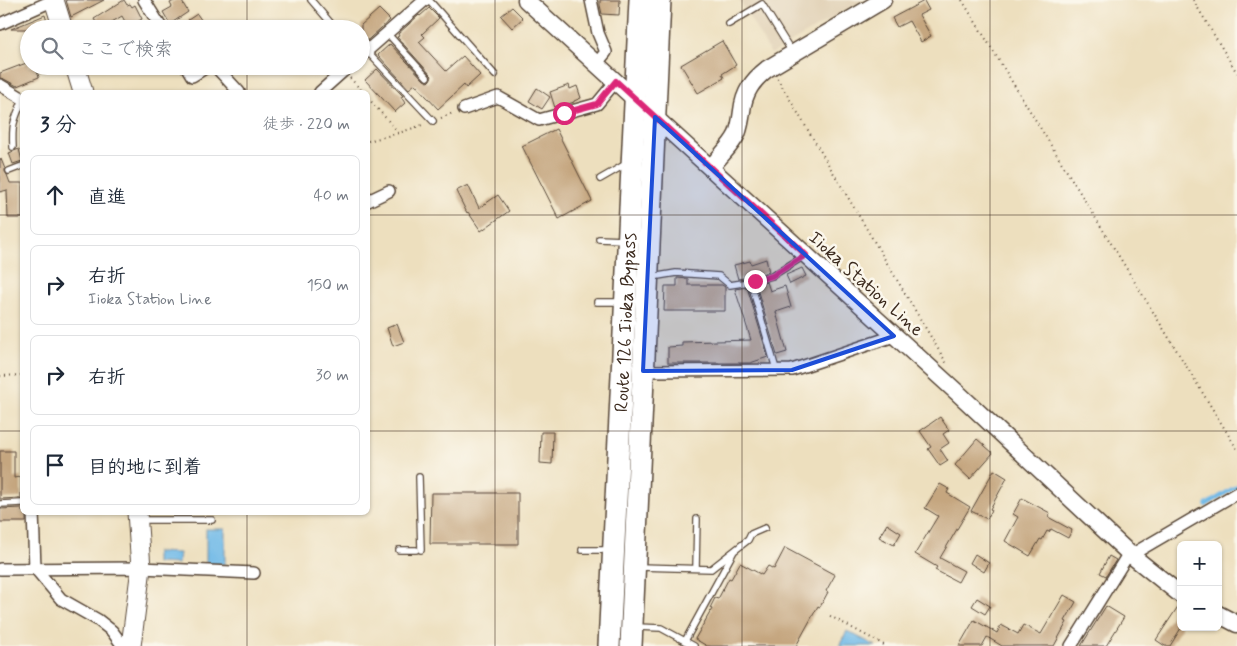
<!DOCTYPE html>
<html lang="ja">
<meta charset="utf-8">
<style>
body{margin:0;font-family:Mynerve,"Klee One",sans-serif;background:#f6f6f7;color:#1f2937}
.controls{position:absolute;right:15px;bottom:15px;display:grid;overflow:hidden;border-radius:8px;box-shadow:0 1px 4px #0004}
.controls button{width:45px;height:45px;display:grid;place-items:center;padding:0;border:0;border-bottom:1px solid #e0e1e3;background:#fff;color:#1f2937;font:25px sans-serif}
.stop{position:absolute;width:15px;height:15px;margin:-11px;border:4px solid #db2777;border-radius:50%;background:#fff}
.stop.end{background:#db2777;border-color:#fff;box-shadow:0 1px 5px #0008}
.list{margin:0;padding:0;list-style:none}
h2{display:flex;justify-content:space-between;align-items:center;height:65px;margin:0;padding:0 20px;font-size:21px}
h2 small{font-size:16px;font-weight:400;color:#747a83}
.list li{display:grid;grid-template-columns:32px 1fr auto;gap:15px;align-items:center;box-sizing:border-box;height:80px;margin:0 10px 10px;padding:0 10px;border:1px solid #e0e1e3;border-radius:8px}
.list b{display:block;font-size:19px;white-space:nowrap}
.list p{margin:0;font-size:16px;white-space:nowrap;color:#747a83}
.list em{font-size:16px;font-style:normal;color:#747a83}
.icon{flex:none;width:28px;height:28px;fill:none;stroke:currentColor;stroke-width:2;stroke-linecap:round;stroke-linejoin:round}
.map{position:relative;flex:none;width:1237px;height:646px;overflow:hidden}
.search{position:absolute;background:#fff;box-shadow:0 1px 4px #0004;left:20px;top:20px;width:350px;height:55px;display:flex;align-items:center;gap:12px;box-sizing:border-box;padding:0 18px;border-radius:28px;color:#747a83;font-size:19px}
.panel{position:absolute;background:#fff;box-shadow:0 1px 4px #0004;left:20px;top:90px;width:350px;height:425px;border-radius:8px}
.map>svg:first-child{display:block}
</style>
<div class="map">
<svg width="1237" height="646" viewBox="0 0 1237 646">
<rect width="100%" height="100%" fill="#fbf7ec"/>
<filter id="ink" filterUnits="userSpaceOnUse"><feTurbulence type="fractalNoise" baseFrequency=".02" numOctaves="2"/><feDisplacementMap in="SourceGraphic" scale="10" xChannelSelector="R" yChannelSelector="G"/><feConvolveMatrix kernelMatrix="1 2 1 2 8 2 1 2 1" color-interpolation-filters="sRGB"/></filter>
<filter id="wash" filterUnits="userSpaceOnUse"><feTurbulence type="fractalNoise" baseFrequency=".0096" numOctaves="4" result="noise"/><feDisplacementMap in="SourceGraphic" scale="20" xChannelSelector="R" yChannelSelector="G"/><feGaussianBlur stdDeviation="1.12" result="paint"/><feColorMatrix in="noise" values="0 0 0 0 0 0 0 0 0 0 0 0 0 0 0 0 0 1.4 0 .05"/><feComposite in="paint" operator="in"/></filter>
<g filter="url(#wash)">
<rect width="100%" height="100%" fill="#eddfbe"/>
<polygon fill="#dfceb1" points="739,0 863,0 771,54"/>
<g fill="#6fb9e7" stroke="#557282">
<rect x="206" y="529" width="19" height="35"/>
<polygon points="156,552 179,553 178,564 156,563"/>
<polygon points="847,631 876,646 839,646"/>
</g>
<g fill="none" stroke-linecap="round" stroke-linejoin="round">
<polyline stroke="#6fb9e7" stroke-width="4" points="1206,505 1237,486"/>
</g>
<g id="blocks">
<g fill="#c5a67f">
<polygon points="66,0 104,0 71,17"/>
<polygon points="124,0 127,5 130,4 132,7 135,5 142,19 128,27 122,16 100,29 94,19"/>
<polygon points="176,0 181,0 188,12 170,24 163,12 172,7 170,3"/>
<polygon points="600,0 620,0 619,15 602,14 600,5"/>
<polygon points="924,1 929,10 919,15 931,36 921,42 909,21 897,27 892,18"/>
<polygon points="512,7 523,18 512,28 501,16"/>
<polygon points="429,8 439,18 422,34 425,37 419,42 446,71 463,56 480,75 466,88 464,85 438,109 415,84 409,89 378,55 390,44 424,80 428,82 430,80 432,76 430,74 397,37 399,36 398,34 419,15 420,16"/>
<polygon points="379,9 390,20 361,46 361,25"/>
<polygon points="197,14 204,24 197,29 194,29 188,20"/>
<polygon points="45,15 48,25 39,29 11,29"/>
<polygon points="722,41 736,65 722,74 724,78 698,93 681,65"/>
<polygon points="29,62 29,66 35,66 39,77 17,86 4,79 0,78 0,73"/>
<polygon points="377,69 403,96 401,97 405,103 395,112 365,80"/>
<polygon points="569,85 570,89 577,86 581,98 574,101 574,102 555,108 550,92"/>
<polygon points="537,88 550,97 542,109 529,101"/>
<polygon points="556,129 592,201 559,219 522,146"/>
<polygon points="19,149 22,161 13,164 9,153"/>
<polygon points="1,159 5,169 5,172 7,175 10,183 22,183 22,218 8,218 7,190 0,192 0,160"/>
<polygon points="468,185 479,208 498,195 509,211 481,231 468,212 467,213 456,191"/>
<polygon points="766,259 769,272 754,276 738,279 734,265 750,261 751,264"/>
<polygon points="802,268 806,276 790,284 786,275"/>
<polygon points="677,278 688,279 688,285 722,285 725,287 725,311 664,311 665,286 677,286"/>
<polygon points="767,282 770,291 785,286 791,307 776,312 787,352 777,355 756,285"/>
<polygon points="747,287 768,357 750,363 668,363 668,347 682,346 682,342 751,340 735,289"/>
<polygon points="397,324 404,342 393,346 387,328"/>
<polygon points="940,417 949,430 943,434 949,443 940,449 948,461 940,466 928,449 931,447 920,431"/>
<polygon points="541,432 553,432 552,464 540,463"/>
<polygon points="977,439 993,453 970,479 955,465"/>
<polygon points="0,451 14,451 14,478 21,477 21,498 0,499"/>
<polygon points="994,470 1007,478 990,509 992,510 987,519 971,511"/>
<polygon points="940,484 949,489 947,493 970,507 940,558 964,571 958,582 935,570 937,567 915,554 938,516 925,508"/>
<polygon points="431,493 518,493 518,544 430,544"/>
<polygon points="1022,498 1050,513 1048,517 1072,530 1068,538 1051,529 1049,532 1047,531 1042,540 1040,539 1030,556 1005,541 1018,517 1013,514"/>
<polygon points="22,508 22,512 26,512 26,522 0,522 0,509"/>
<polygon points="887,524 901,533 894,545 879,537"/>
<polygon points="785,548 835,575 826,591 828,592 820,607 818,606 796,646 707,646 695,639 712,609 710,608 715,598 718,599 729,578 731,579 740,563 762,575 768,566 774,569"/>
<polygon points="975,554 989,563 984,572 970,563"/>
<polygon points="1109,556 1116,560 1106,576 1100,573"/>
<polygon points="1064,595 1076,602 1065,621 1067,622 1054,646 1002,646 987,637 982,646 959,646 974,620 997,633 1001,625 1018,634 1023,625 1041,634"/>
<polygon points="977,598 990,606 985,614 972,606"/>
<polygon points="1179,605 1181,605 1181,628 1170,646 1165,646 1156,640"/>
<polygon points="1106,606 1124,617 1106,646 1081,646"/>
</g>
</g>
</g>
<g filter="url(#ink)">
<use href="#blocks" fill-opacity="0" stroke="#564536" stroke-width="1"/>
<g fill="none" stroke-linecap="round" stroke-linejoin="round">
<g stroke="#564536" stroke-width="8">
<g id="lane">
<polyline points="311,0 336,29"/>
<polyline points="429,0 495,75"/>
<polyline points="729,24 762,4 792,52"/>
<polyline points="387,33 427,77"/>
<polyline points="367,51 433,121"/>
<path d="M13,147C12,126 13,122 22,102"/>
<polyline points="9,171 22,166"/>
<polyline points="600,179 626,164"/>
<polyline points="599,239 624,240"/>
<polyline points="652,277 676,273 719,276 730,285 755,281 772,276 804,256"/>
<polyline points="752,287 776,369"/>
<polyline points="597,302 621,302"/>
<polyline points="419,477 421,550"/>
<polyline points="0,504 22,503"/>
<polyline points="140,520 212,520"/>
<polyline points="399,550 416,550"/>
<polyline points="582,550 610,550"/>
<polyline points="639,567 711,569 748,540 751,534 765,528"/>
<polyline points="696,568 697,519"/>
<polyline points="636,627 661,628 694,646"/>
<polyline points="685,641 733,553"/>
</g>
</g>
<g stroke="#564536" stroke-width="14">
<g id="street">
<polyline points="144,0 162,29"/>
<polyline points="591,0 598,33 606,52 597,63"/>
<polyline points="0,24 54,0"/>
<polyline points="361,56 425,0"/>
<polyline points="186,66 192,76 208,66"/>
<polyline points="215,66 239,92"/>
<polyline points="0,85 22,98"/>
<polyline points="320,92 349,66"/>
<polyline points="464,109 498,97 539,120 597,104 616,81"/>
<polyline points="368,201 389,191"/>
<polyline points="643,371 792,370 894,336"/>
<polyline points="33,512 35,568 61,599 98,620 112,631 123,646"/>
<polyline points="1131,555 1237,493"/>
<polyline points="0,569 141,568 254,573"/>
<polyline points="1071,646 1129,553"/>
</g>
</g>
<g stroke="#564536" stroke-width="19">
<g id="secondary">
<polyline points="526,0 960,395 1131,555 1181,595"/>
<path d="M711,168C719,156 731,147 737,134C740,126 741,119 742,111C744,92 753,80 767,69L883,0"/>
<polyline points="1218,614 1237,624"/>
</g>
</g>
<g stroke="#564536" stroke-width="21">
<g id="primary">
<polyline points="54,0 63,29"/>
<polyline points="75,66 83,92"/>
<polyline points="131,646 141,568 137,512"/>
</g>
</g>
<g stroke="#564536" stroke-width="24">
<g id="highway">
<path id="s1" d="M609,646L640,0"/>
<polyline points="631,646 660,0"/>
</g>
</g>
<g stroke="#564536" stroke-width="2" stroke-dasharray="1 4" stroke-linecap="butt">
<polyline points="962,0 1237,449"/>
<polyline points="1193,0 1237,73"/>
<polyline points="350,78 363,92"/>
<polyline points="777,78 947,364"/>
<polyline points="368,98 399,133"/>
<polyline points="441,118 453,113"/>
<polyline points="368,141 399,133 425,124"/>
<polyline points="0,376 22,375"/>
<polyline points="830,616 886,646"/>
</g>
<use href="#lane" stroke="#fff" stroke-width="5.5"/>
<use href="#street" stroke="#fff" stroke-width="11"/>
<use href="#secondary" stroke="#fff" stroke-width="16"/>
<use href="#primary" stroke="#fff" stroke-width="19"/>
<use href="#highway" stroke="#fff" stroke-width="21"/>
</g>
</g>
<g fill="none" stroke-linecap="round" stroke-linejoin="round" filter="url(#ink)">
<polyline stroke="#db2777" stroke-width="6" points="564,113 597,104 616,81 617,82 806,255 772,276 755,281"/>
</g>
<path fill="#1d4ed8" fill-opacity="0.2" stroke="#1d4ed8" stroke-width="4" stroke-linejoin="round" d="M655,117L894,336L792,370L643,371Z"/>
<path fill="none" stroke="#3b2a1e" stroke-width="1" stroke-opacity="0.55" d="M247,0V29M495,0V646M742,0V646M990,0V646M247,66V92M0,215H22M368,215H1237M0,431H22M368,431H1237M247,512V646"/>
<g text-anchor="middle" stroke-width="5" stroke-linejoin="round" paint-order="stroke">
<g font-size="19" fill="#3b2a1e" stroke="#fbf7ec">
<text transform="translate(867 283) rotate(42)" y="7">Iioka Station Line</text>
<text dy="7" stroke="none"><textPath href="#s1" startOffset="324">Route 126 Iioka Bypass</textPath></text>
</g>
</g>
</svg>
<div class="controls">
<button>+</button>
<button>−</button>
</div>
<div class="stop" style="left:564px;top:113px"></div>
<div class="stop end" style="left:755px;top:281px"></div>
<div class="search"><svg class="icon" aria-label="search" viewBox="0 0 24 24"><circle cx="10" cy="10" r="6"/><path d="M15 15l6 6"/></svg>ここで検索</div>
<section class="panel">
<h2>3 分<small>徒歩 · 220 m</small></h2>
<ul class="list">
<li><svg class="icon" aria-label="ahead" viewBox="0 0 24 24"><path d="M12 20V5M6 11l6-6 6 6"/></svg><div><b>直進</b></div><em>40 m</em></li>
<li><svg class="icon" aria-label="right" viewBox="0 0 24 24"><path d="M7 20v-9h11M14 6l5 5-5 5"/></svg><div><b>右折</b><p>Iioka Station Line</p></div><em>150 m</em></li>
<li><svg class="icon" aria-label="right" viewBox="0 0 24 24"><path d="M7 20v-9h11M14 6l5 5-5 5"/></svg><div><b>右折</b></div><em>30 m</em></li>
<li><svg class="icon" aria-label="arrive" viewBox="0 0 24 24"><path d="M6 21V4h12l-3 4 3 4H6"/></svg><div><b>目的地に到着</b></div></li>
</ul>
</section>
</div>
